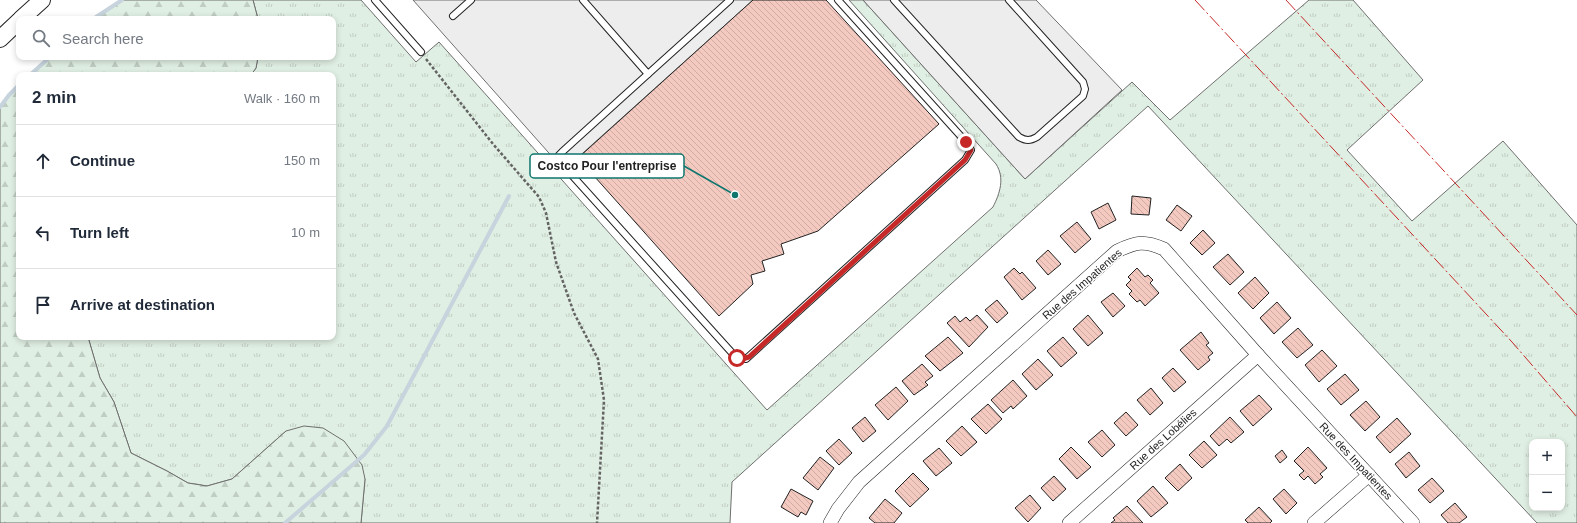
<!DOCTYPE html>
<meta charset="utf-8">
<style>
body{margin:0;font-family:Arial,sans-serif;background:#f2f2f3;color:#1f2937}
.controls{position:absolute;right:12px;bottom:12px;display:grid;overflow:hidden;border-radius:8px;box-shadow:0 2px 6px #0003}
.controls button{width:36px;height:36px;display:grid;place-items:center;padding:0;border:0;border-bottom:1px solid #e0e1e3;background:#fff;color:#1f2937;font:20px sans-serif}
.stop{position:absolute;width:12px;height:12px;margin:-9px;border:3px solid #c62828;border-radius:50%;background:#fff}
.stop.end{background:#c62828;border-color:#fff;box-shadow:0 1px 4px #0008}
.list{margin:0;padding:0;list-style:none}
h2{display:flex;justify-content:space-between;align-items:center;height:52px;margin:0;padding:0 16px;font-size:17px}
h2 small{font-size:13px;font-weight:400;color:#747a83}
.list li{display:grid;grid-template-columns:26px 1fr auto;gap:12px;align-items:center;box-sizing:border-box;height:72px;padding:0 16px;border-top:1px solid #e0e1e3}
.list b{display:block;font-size:15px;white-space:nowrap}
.list em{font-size:13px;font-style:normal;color:#747a83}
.icon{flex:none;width:22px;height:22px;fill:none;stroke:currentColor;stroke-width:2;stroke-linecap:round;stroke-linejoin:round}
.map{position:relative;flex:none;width:1577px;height:523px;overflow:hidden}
.search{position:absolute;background:#fff;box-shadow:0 2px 6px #0003;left:16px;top:16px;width:320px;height:44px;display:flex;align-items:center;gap:10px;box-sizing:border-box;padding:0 14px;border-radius:8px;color:#747a83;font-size:15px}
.panel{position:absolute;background:#fff;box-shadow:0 2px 6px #0003;left:16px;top:72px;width:320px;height:268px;border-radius:8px}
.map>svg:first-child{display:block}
</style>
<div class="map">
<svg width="1577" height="523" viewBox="0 0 1577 523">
<defs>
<pattern id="grass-tufts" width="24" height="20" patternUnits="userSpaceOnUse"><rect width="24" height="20" fill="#e0efe3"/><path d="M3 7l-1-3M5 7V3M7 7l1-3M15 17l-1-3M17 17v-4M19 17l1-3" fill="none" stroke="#c0cdc2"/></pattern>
<pattern id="forest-firs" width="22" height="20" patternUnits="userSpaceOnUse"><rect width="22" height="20" fill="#e0efe3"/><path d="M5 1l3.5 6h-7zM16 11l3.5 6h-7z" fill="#c0cdc2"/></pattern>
<pattern id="building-back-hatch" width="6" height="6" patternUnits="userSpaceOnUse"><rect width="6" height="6" fill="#f3c9c0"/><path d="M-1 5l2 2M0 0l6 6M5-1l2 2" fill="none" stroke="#d0aca5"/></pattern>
</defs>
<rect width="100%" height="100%" fill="#fff"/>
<path fill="url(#grass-tufts)" stroke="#6f6f6f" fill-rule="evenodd" d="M253,0H361L416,62L439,42L767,410L993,207C1000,193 1005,178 996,164L849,0H863L1025,179L1132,82L1170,120L1309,0H1353L1423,80L1347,150L1412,221L1503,141L1577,225V523H1537L1148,106L732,482L730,523H361L365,479L286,431L232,479L207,486L188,483L167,471L131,453L114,402L100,378L88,337H333V75H251L256,68L258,57H333V19H258ZM1532,442H1562V508H1532Z"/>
<g fill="url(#forest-firs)" stroke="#6f6f6f">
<polygon points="122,0 253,0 258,19 93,19"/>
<polygon points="50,57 258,57 256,68 251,75 30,75"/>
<polygon points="19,85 19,337 88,337 100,378 114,402 131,453 167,471 188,483 207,486 232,479 286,431 304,426 323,428 344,441 362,465 365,479 361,523 0,523 0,107 9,95"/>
</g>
<g fill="#ededed" stroke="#6f6f6f">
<polygon points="413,0 753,0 564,170"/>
<polygon points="863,0 1036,0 1122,90 1025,179"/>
</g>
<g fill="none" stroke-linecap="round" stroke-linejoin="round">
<g stroke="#c7d3dd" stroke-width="4">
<polyline points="93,19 122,0"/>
<polyline points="30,75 50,57"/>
<polyline points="0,107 9,95 19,85"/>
<polyline points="285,523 364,455 387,426 509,196"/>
</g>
</g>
<g fill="url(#building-back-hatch)" stroke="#222">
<polygon points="753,0 826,0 939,124 818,231 781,244 784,254 762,261 765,271 751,275 753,284 719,316 578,158"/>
<polygon points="1132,196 1151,198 1149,215 1131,214"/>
<polygon points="1108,203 1116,220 1099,229 1091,212"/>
<polygon points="1177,205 1192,216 1181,231 1166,220"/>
<polygon points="1077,222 1091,239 1075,253 1060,236"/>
<polygon points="1203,230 1215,243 1202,255 1190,243"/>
<polygon points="1048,250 1061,264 1048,275 1036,261"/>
<polygon points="1228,254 1244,272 1230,285 1213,267"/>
<polygon points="1014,268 1020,274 1022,272 1036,288 1022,300 1004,277"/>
<polygon points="1137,268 1145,277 1148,275 1153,280 1150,283 1159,293 1145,306 1140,300 1137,302 1129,294 1132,291 1126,285 1131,280 1128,277"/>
<polygon points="1255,277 1269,293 1253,309 1238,293"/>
<polygon points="1113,293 1125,306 1113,317 1101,302"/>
<polygon points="997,300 1008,313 997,323 985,310"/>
<polygon points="1277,302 1291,318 1274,334 1260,318"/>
<polygon points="977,315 988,327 969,347 947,323 955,316 960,322 966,317 970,321"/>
<polygon points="1088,315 1103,333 1088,346 1073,329"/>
<polygon points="1298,328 1313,345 1297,358 1282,342"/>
<polygon points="1201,332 1209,343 1206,345 1213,353 1208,357 1210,360 1198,370 1180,350"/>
<polygon points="948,337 963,353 940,371 925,356"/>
<polygon points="1063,337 1077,353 1061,367 1047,351"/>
<polygon points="1322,350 1337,366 1319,382 1305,365"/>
<polygon points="1038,359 1053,375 1036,390 1022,374"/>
<polygon points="922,364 933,376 925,382 928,385 914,395 902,381"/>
<polygon points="1173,368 1186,382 1174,392 1162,378"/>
<polygon points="1345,374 1359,390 1341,405 1327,389"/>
<polygon points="1013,380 1027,396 1013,409 1011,406 1003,413 991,400"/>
<polygon points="896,387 908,401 888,420 875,405"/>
<polygon points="1151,388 1163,403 1150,415 1137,400"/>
<polygon points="1259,395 1272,409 1253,426 1240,411"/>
<polygon points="1366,401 1380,417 1365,431 1350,415"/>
<polygon points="988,404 1002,419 986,434 971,419"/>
<polygon points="1126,412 1138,425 1126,436 1114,423"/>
<polygon points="865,417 876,431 863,442 852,428"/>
<polygon points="1230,417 1244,432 1231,443 1227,439 1219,446 1210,436"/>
<polygon points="1397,418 1411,434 1390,453 1376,437"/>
<polygon points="962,426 977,442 961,456 946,441"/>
<polygon points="1102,430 1115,445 1102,457 1088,442"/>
<polygon points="839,439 852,453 839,465 826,451"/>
<polygon points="1204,441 1217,455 1202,468 1189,455"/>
<polygon points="1071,447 1091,467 1077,479 1059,459"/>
<polygon points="1308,447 1327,468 1320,474 1323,477 1315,484 1308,476 1304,480 1299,475 1304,471 1294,461"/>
<polygon points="939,448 952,463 936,476 923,461"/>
<polygon points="1282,450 1287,457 1280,463 1275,456"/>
<polygon points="1409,452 1420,466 1406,478 1395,464"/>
<polygon points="820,457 834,468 818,490 803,478"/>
<polygon points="1180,464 1192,478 1178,491 1165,478"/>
<polygon points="913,473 929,489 910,507 895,491"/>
<polygon points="1054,476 1066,489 1053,501 1041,488"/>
<polygon points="1432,478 1444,491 1430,503 1418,490"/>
<polygon points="1153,486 1168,503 1151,517 1137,501"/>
<polygon points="791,489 813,501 806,515 801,512 798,517 781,507"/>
<polygon points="1284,489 1297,503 1286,514 1273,499"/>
<polygon points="1030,495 1041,508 1028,522 1015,508"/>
<polygon points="885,499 902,513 894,523 875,523 869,518"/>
<polygon points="1455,503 1467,517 1459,523 1448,523 1441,515"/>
<polygon points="1127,506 1143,523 1111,523 1115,520 1113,518"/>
<polygon points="1259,507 1272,521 1270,523 1248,523 1245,520"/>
</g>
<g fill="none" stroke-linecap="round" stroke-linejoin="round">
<g stroke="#222" stroke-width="8">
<g id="service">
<polyline points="375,0 421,52"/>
<polyline points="583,0 648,74 730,0"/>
<path d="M894,0L1019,137C1026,141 1030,141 1037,137L1083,96L1085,89L1083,82L1009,0"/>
<polyline points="453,16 471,0"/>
<polyline points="648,74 562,152 559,155 560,162 733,354 737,358 746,359 965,160 971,150 966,142 838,0"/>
</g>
</g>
<g stroke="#222" stroke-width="14">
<g id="minor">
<path d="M830,523L838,509L859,482L1117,251C1136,242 1144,240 1164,249L1258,355L1413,523"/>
<polyline points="1069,523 1258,355"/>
<polyline points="1314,523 1369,475"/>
</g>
</g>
<g stroke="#222" stroke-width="18">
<g id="tertiary">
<polyline points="21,19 42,0"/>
<polyline points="0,39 19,21"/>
</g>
</g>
<polyline stroke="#646464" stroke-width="2.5" stroke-dasharray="3 2" stroke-linecap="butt" points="426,59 493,144 539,197 546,213 556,262 574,313 598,359 604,400 597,523"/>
<use href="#service" stroke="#fff" stroke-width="6"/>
<use href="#minor" stroke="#fff" stroke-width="13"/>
<use href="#tertiary" stroke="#fff" stroke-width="16"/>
<g stroke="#c62828" stroke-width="1" stroke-dasharray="14 3 2 3" stroke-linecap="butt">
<polyline points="1195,0 1512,342 1577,417"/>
<polyline points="1286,0 1577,315"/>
</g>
</g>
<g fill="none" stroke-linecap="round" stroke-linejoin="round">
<polyline stroke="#c62828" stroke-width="5" points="737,358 742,359 749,357 965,160 971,150 966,142"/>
</g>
<g text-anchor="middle" stroke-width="3" stroke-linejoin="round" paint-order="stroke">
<g font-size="11" fill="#222" stroke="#fff">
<text transform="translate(1082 284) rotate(-41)" y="4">Rue des Impatientes</text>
<text transform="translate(1163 439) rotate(-42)" y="4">Rue des Lobélies</text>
<text transform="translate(1356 461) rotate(47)" y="4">Rue des Impatientes</text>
</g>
</g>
<path fill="none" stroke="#0f766e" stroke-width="1.5" d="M735 195L684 166"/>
<circle fill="#0f766e" stroke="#fff" stroke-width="1.5" cx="735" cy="195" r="4"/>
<rect fill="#fff" stroke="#0f766e" stroke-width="1.5" x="530" y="154" width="154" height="24" rx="4"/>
<g font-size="12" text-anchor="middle" font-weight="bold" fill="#222">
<text x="607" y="170">Costco Pour l'entreprise</text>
</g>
</svg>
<div class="controls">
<button>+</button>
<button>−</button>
</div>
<div class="stop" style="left:737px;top:358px"></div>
<div class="stop end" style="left:966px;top:142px"></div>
<div class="search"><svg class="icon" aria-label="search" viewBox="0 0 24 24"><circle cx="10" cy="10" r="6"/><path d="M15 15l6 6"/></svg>Search here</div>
<section class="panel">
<h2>2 min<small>Walk · 160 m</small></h2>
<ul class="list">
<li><svg class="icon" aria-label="ahead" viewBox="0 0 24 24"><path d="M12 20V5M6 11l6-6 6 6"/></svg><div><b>Continue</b></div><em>150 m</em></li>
<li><svg class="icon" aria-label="left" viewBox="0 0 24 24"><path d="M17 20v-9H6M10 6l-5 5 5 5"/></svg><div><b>Turn left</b></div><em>10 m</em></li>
<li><svg class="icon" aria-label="arrive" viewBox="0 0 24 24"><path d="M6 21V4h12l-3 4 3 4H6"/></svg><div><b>Arrive at destination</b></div></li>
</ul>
</section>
</div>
